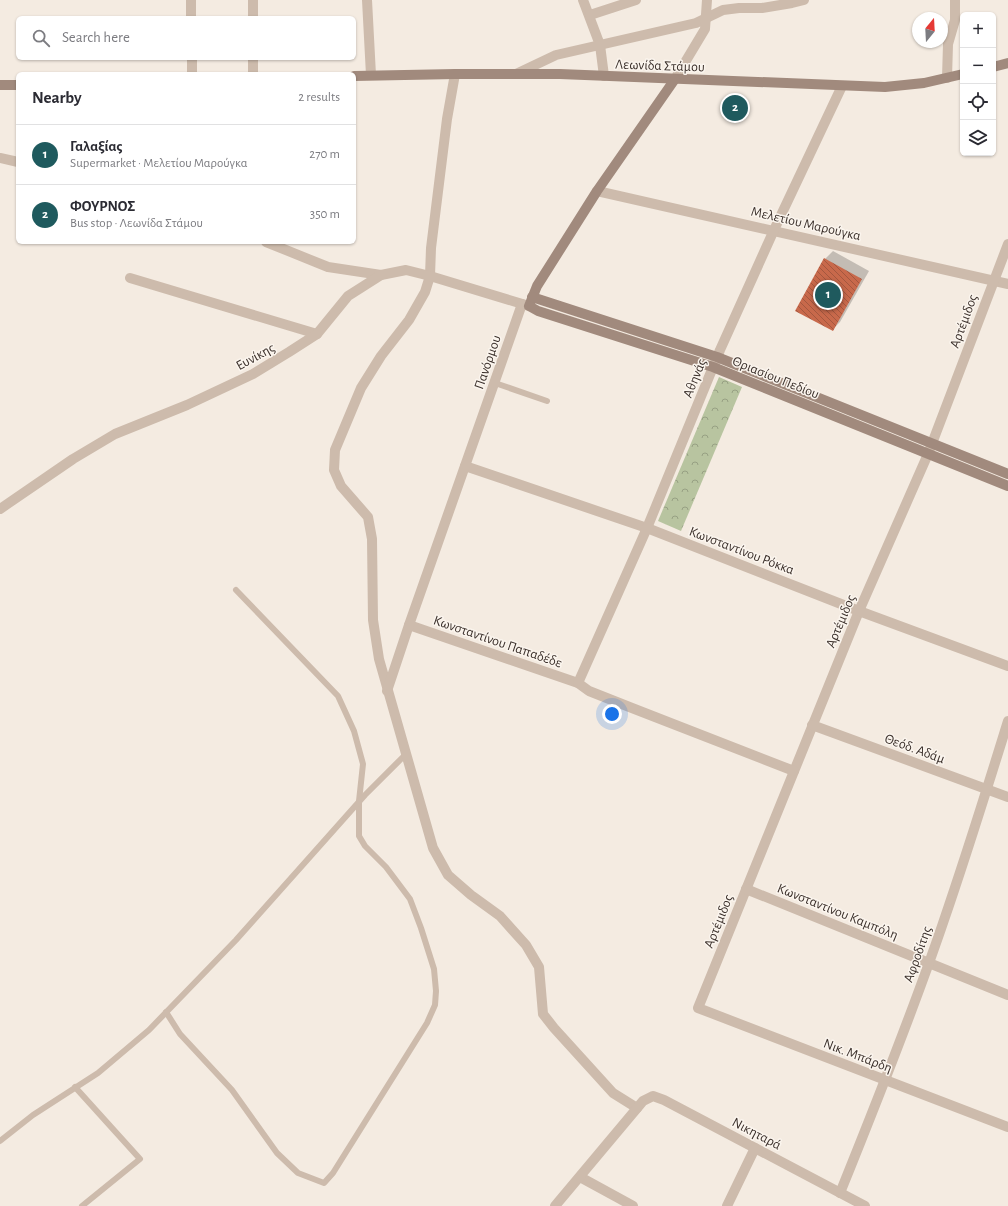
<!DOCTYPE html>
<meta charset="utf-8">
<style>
body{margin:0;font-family:"Alegreya Sans",sans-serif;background:#f2f2f3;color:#2b2b33}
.controls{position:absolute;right:12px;top:12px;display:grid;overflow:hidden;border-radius:6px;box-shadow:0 1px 3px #0004}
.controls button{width:36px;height:36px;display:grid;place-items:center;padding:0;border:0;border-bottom:1px solid #e1e1e2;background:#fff;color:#2b2b33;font:20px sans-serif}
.compass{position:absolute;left:912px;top:12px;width:36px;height:36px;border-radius:50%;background:#fff;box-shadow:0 1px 3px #0004;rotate:18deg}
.you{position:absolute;left:612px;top:714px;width:14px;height:14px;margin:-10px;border:3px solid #fff;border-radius:50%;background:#1a73e8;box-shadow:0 0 0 6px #1a73e833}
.badge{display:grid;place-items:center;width:26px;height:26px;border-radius:50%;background:#1f5a5e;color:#fff;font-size:13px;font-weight:700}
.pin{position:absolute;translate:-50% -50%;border:2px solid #fff;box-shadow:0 1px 4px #0006}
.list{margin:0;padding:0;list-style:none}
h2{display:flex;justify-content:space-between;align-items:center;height:52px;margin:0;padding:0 16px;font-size:17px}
h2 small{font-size:13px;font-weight:400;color:#7c7c81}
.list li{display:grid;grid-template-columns:26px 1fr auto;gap:12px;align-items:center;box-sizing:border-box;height:60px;padding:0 16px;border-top:1px solid #e1e1e2}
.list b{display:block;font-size:15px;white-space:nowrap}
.list p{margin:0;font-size:13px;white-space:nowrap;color:#7c7c81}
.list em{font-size:13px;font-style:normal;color:#7c7c81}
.icon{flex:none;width:22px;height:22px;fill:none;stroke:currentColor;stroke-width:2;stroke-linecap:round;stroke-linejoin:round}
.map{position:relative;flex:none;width:1008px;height:1206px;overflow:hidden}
.search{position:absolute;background:#fff;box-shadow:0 1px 3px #0004;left:16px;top:16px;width:340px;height:44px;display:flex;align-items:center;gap:10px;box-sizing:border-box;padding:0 14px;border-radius:6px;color:#7c7c81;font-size:15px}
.panel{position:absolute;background:#fff;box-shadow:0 1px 3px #0004;left:16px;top:72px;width:340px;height:172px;border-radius:6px}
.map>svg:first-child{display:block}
</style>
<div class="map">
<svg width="1008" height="1206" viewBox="0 0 1008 1206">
<defs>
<pattern id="forest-crowns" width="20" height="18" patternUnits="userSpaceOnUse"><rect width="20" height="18" fill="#b8c4a0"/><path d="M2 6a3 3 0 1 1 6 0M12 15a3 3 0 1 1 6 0" fill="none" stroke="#97a083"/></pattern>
<pattern id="building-back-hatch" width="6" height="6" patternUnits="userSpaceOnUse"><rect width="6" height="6" fill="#c8694b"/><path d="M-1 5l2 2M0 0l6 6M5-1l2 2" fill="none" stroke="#a4573f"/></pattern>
</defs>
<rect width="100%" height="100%" fill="#f4ebe1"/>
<polygon fill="url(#forest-crowns)" points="719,377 742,387 681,531 658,521"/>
<polygon fill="#0003" points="833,251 869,271 840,322 832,330 825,259"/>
<polygon fill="url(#building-back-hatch)" points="824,258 862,279 833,331 795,311"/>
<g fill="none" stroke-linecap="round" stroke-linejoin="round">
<g stroke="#cdbbac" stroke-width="6">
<polyline points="495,383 547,401"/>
<polyline points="166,1012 180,1034 232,1090 277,1153 298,1173 324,1183 333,1173 343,1157 427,1023 435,1005 436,991 434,969 421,928 410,899 386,867 365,846 359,836 359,801 363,764 354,731 338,696 236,590"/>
<polyline points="75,1087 140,1159 82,1206"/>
<polyline points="0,1141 33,1115 98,1073 149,1030 236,940 365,795 406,754"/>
</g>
<g stroke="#cdbbac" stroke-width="10">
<polyline points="191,0 191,18"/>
<polyline points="367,0 371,75"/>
<polyline points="583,0 600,45 604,76"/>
<polyline points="590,15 636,0"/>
<polyline points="253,18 253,0"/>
<polyline points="192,58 192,74"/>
<polyline points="253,74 253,58"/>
<polyline points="455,74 447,119 431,248 430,276 425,292 409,320 381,356 361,388 335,450 334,470 341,486 368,517 372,539 373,620 379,659 433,848 448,875 471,895 500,916 526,945 539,967 543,1014 554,1028 613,1093 637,1108"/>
<polyline points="516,74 556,55 696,23 723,10 739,8 762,8 792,3 804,0"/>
<polyline points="947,78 948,44 955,20 955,0"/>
<polyline points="675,79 705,29 707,0"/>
<polyline points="0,158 18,162"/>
<polyline points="597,191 1008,284"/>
<polyline points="266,242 328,267 381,275"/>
<polyline points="1008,244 928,454 859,611 698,1008 1008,1127"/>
<polyline points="130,278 317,334"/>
<polyline points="465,466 647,528 859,611 1008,666"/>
<polyline points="0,509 73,459 115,434 187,405 253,374 289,352 317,334 348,296 381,275 406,270 430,276 529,306"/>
<polyline points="409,625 578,683 589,691 632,708 794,771"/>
<polyline points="578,683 647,528 720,350 774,230 842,86"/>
<polyline points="387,691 409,625 522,304"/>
<polyline points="812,725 1008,797"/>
<polyline points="746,889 1008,995"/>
<polyline points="580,1177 633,1206"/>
<path d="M840,1193C876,1104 912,1014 943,923C966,856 987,789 1008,721"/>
<polyline points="555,1206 643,1101 653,1096 664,1100 865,1206"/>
<polyline points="727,1206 755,1148"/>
</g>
<g stroke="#a18a7d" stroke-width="10">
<polyline points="993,67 1008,63"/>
<polyline points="354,76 455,74 560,74 885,87 924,83 963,74"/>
<polyline points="675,79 597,191 537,286 529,306 538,311 713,367 1008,486"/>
<polyline points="0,85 18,85"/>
<polyline points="532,297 717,357 1008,474"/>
</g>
</g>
<g text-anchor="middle" stroke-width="3" stroke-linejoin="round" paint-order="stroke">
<g font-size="14" fill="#3b302b" stroke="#fbf5ee">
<text transform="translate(660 65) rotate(2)" y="5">Λεωνίδα Στάμου</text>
<text transform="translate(806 223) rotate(13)" y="5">Μελετίου Μαρούγκα</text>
<text transform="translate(963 321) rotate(-70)" y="5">Αρτέμιδος</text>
<text transform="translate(255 356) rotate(-29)" y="5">Ευνίκης</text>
<text transform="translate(487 362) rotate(-71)" y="5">Πανόρμου</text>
<text transform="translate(776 377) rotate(22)" y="5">Θριασίου Πεδίου</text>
<text transform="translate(694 378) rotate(-68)" y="5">Αθηνάς</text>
<text transform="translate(742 550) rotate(21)" y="5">Κωνσταντίνου Ρόκκα</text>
<text transform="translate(840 621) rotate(-67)" y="5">Αρτέμιδος</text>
<text transform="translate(498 641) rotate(19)" y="5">Κωνσταντίνου Παπαδέδε</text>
<text transform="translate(915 748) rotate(20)" y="5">Θεόδ. Αδάμ</text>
<text transform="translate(838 911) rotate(22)" y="5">Κωνσταντίνου Καμπόλη</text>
<text transform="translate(718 921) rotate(-68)" y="5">Αρτέμιδος</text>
<text transform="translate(917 954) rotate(-70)" y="5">Αφροδίτης</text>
<text transform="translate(858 1055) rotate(21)" y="5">Νικ. Μπάρδη</text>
<text transform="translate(757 1133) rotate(28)" y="5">Νικηταρά</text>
</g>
</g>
</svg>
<div class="controls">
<button>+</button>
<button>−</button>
<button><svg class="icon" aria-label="locate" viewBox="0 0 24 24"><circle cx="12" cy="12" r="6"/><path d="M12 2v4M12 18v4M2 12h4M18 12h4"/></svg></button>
<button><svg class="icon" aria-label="layers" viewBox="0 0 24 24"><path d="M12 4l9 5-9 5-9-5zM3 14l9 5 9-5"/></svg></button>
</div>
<svg class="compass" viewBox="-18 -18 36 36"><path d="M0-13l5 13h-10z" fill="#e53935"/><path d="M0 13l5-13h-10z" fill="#7c7c81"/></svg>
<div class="you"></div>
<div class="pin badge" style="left:828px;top:295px">1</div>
<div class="pin badge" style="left:735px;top:108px">2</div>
<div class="search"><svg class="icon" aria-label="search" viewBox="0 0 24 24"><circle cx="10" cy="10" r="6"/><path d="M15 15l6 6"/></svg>Search here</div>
<section class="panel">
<h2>Nearby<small>2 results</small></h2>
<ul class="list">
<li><span class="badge">1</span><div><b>Γαλαξίας</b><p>Supermarket · Μελετίου Μαρούγκα</p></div><em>270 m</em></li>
<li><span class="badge">2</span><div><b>ΦΟΥΡΝΟΣ</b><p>Bus stop · Λεωνίδα Στάμου</p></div><em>350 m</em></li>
</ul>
</section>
</div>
